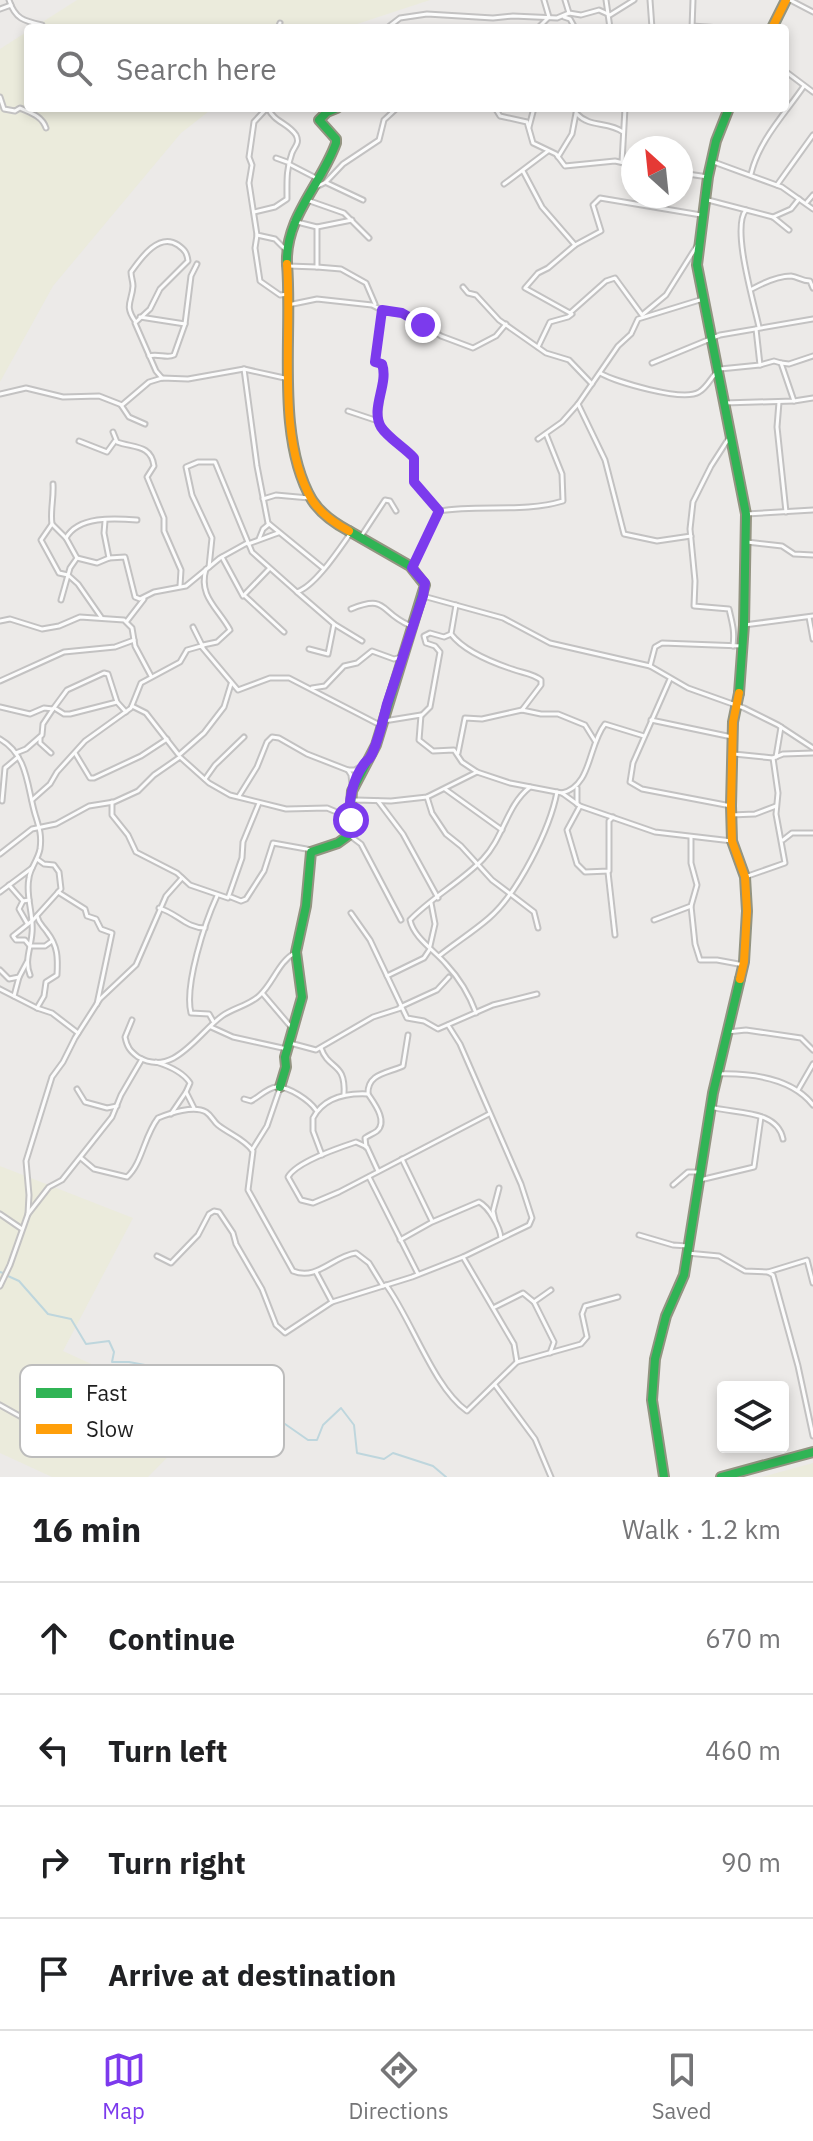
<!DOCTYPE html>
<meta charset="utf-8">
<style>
body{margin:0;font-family:"IBM Plex Sans",sans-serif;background:#f2f2f2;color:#202124}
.controls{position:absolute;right:24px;bottom:24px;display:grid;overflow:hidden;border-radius:8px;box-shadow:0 4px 12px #0003}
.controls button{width:72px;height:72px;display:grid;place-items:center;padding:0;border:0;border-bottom:2px solid #e0e0e0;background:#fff;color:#202124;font:40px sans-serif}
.compass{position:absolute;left:621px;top:136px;width:72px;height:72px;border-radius:50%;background:#fff;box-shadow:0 4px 12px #0003;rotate:333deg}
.stop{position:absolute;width:24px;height:24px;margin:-18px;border:6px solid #7c3aed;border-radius:50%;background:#fff}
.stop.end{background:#7c3aed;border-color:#fff;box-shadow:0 2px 8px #0008}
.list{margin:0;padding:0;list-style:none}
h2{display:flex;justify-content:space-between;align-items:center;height:104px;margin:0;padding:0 32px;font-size:34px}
h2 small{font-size:26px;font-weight:400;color:#757577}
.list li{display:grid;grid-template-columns:52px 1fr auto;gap:24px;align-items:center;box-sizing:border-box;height:112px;padding:0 32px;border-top:2px solid #e0e0e0}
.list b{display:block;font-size:30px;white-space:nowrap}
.list em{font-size:26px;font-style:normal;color:#757577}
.icon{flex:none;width:44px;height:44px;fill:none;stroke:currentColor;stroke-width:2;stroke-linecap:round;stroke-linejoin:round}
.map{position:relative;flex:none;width:813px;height:1477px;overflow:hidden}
.search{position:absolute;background:#fff;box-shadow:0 4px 12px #0003;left:24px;right:24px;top:24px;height:88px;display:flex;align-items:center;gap:20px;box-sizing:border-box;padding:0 28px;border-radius:8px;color:#757577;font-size:30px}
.sheet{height:552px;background:#fff}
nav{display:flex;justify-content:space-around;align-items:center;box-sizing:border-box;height:112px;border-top:2px solid #e0e0e0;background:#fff;font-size:22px;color:#757577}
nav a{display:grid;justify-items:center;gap:4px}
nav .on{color:#7c3aed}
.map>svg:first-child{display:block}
</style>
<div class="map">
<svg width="813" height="1477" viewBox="0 0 813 1477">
<rect width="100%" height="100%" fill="#eceae8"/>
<g fill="#ebebdc">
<polygon points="77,0 430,0 345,28 33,28"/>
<polygon points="28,31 28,108 213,108 181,133 53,286 0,382 0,49"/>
<polygon points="0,1166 133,1218 63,1351 207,1417 148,1477 52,1477 0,1453"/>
<polygon points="813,1463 813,1477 762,1477"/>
</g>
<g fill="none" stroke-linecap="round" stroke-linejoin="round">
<g stroke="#bed6dd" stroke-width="2">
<polyline points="0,1272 3,1273"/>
<polyline points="8,1276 19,1281 48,1314 71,1319 86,1344 109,1341 114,1352 112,1362 129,1362 177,1371 182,1381 188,1382 199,1372 207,1377 213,1394 218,1394 237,1411 251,1410 258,1422 266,1423 275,1417 308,1440 317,1440 323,1425 341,1408 354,1425 357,1453 384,1459 393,1453 433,1466 446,1477"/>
</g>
<g stroke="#c3c2c2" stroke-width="7">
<g id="street">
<path d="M9,0C15,19 24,21 42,25"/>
<polyline points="565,0 569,13"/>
<polyline points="606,0 610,28"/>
<polyline points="650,0 652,28"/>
<polyline points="790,0 813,12"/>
<polyline points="0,9 11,5"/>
<polyline points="564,17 570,19 575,28"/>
<polyline points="692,26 721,28"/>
<polyline points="278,28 280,23"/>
<polyline points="387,28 400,18 427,14 493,18 513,16 557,18 569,13 581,15 599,10 610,15 634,0"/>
<polyline points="538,28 549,17 544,0"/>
<polyline points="692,28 693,0"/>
<polyline points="785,71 813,92"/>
<path d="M0,97L4,109L15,111L20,108C31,113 42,116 46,128"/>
<polyline points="267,108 254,122 249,157 252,165 249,183 257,235 275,239 284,248"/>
<polyline points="495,108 500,116 527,122 533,143 556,154 565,166 615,161 633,165"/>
<path d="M577,114C590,128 608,121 623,132"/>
<polyline points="529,127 534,108"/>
<polyline points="558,157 572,134 577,108"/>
<polyline points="276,158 287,162"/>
<polyline points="711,161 782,187 813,209"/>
<polyline points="622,162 625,108"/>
<polyline points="289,164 320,180"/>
<polyline points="523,171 542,207 575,245"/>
<polyline points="681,173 708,177"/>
<path d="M751,174C759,140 785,114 804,86"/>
<polyline points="327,183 363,200"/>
<polyline points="504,184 548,151"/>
<polyline points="777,185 813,135"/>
<polyline points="318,186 326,182 343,164 379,140 384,120 397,108"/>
<polyline points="307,200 344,213 369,238"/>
<polyline points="708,200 773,217 789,230"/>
<polyline points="807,202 813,195"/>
<path d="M746,210C731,227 754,303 759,327"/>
<path d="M254,212L275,207L287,199C287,183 286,169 292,153C295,146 300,143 296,135C288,123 274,122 268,108"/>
<polyline points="773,217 791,209 799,199"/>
<polyline points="293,221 317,227 352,220"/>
<polyline points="257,235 255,248 260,281 280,295 289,294"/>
<polyline points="698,244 666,295 642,315 615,278 606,281 570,313 525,288 538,273 548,268 575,245 601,231 593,205 600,198 701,215"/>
<polyline points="288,266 317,267 317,227"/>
<polyline points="317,267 341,269 366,283 375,304"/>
<polyline points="463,287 468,293 476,295 499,320 546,353 569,360 592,384"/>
<path d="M752,289C763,283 777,276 791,276C799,277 801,281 810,281L813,288"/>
<polyline points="288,305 317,299 372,305 386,312 405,314 441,336 473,348 496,336 506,324"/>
<polyline points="140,317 185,324 191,276 197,264"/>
<path d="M135,321C124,305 132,302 133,286C133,281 131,277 131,272C141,258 159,232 178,245C185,250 187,253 188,261L160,289L150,309L135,323L156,371L162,378"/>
<polyline points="538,347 550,322 568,317 572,314"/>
<path d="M149,356C158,353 167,359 174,355L185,324"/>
<polyline points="652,363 720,335 813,319"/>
<polyline points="781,363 789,364 813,356"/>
<polyline points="760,365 774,361 781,363 794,401"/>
<polyline points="244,369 257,466 268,523 323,568"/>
<path d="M600,373C616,382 683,402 699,392C708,387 712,375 720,369L760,365L756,329"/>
<polyline points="0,394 26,388 63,397 99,396 122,405 149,382 162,378 188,379 244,369 289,379"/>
<polyline points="779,402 777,427 786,512"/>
<polyline points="724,403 794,401 813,398"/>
<polyline points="578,404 605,460 624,534 657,541 691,536"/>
<polyline points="121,405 129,417 145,424"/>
<path d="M348,411L378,421C387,436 403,446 414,459V482L439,511L412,568"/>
<path d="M379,423C378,403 385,385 383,366L375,362L382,310"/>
<path d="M113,432L117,442C133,448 151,444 154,466L147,477L164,518V531L181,570L180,586"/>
<path d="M729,438L711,466L693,502L690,529L695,581L694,606L729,609C732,623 735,630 733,646"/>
<polyline points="538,439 562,422 578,404 618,346 631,334 638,319 703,299"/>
<polyline points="79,441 107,452 115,441"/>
<path d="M53,484C54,498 50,511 52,524L41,540L59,573L68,575L78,584L101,617"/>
<polyline points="263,499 276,495 309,498"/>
<path d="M439,511C480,504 523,513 563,501L562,474L546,434"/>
<polyline points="746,514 813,510"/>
<polyline points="105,521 104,533 109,558 125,557 135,597 140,599 154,592 186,586 220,558 247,543"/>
<polyline points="52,524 66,538"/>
<polyline points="360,538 385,500 390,501 396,511"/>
<polyline points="259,539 263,529 269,524"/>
<polyline points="747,542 782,546 794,554 813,555"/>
<polyline points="248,544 278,533"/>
<polyline points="222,557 243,596"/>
<polyline points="77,558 97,563 109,558"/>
<path d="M209,567L212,538L192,495L186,467L198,462H215L252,552L297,592C315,586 338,551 350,534"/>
<polyline points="269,569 244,595 284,632"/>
<polyline points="297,592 334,624 328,654 309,649"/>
<polyline points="423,596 503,618 550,643 650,666 688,688 744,708 778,725 813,748"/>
<path d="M61,600L70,568L77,558L66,538C78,516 114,518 137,520"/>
<path d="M456,605L451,634C464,651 491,662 512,669C522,673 532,673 541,680V685L522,710"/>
<path d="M351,609C388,594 379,612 409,625"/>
<polyline points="809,617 813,639"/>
<polyline points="0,621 10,619 42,629 59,626 80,617 124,620 132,628 135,646 151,676"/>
<polyline points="127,621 144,599"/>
<polyline points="334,624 362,641"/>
<polyline points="744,625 813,616"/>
<polyline points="193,627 203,647"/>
<path d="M203,645L217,642L230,630C218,608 198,596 206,569"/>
<polyline points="650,666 655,647 662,643 742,646"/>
<polyline points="670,679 633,763 630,782 642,789 731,806"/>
<polyline points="0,681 64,652 115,647 134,640"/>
<polyline points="312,688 325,686 344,666 357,663 372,651 394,659 401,657"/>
<polyline points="132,706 146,713 178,754"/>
<polyline points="0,707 30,714 44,708 53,709 67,690 104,673 108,674 117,702 126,712"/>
<polyline points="56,709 64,714 70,714 117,702"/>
<polyline points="422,715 430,707 440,652 435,646 426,643 424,636 430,633 444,637 451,634"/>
<polyline points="651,720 732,737"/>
<polyline points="384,721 421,715 419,740 433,751 454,750 462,762 477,772"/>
<polyline points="40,738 40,743 51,753"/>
<path d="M0,739C28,755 27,787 35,814C39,827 42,835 40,849C38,860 30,868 29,878C25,896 34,914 32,933C31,948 24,961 30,975"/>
<polyline points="16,753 26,749 42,735 43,724 53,709"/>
<polyline points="75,753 90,778 94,778 141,756 167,739"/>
<polyline points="458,753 465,718 482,719 522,710 541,714 558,714 585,725 595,741"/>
<polyline points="734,754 773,758 783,754 813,753"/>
<polyline points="179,755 204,733 224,707 231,684"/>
<polyline points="776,757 781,727"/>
<polyline points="348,770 355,770 363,765"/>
<polyline points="205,779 215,765 244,737"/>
<polyline points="577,788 577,804"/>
<polyline points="445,789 502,830"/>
<path d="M562,793C592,786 588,745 605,724L644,736"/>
<polyline points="239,796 257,767 267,742 272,737 279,738 307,754 348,770 351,775 352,785"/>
<polyline points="427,797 432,813 446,834 461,846 492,880 534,912 538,928"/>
<polyline points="32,800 50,784 57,772 85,741 131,708 141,683 180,662 187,650 201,646 238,690 270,678 289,678 380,725"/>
<polyline points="2,801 5,768 18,757"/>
<polyline points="378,801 403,834 438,898"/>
<polyline points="112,802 112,815 128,835 136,852 177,873 190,885 228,898 242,858 243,842 259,803"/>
<polyline points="580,806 567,830 577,864 585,872 609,871 609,821 613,817"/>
<polyline points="731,815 755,814 776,806"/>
<polyline points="349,835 361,844 401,920"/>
<polyline points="783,840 792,833 813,833"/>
<polyline points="0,854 32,829 56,824 89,806 114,802 138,791 154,775 180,757 209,783 230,795 286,809 327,808 339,813 350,802 356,800 391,801 427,797 477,772 510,783 562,793 580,806 655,832 732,841"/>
<polyline points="37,859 44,864 54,865 59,872 61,889 33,920 13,936 16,940 25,940 30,946 45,946 52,941"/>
<polyline points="608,872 615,935"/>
<polyline points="745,877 785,863 776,814 778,793 773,758"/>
<polyline points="9,885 23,901 29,900"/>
<polyline points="0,892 32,868"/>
<polyline points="58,892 85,909 87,916 96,919 101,929 112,933 97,1004"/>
<polyline points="231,897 241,901 246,899 264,871 273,843 312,850"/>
<polyline points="23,901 19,909 27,923"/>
<polyline points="691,906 695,944 700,960 717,960 744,965"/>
<path d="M159,908C177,913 186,928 205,928"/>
<polyline points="351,913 370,940 407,1018 424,1021 438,1029 493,1005 537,994"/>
<path d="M37,916C39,924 42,925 47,932C58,946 58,958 57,975L46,982L44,996L37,1008"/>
<polyline points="654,920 691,906 697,885 691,863 691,837"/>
<polyline points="430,946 435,924 431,903"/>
<path d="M439,956C455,943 473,932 489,918C518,893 550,829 557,792"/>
<polyline points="0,970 9,979 19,977 27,962"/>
<polyline points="387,976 424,958 430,949"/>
<polyline points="0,989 37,1008 52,1013 78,1033"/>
<polyline points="263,994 291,1027"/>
<polyline points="14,996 19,977"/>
<polyline points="400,1007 437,990 449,977"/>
<path d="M476,1013C469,994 460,979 446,964C434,950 414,938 410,920C432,897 461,882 483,859C504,837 506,806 530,787"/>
<path d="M132,1020L125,1037C127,1047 130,1051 138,1057C174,1078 198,1033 222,1016C233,1008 250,1005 260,995C274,982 278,962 296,952"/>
<path d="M213,1021L209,1014L191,1013C184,986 205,922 217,896"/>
<polyline points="211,1027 233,1037 287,1049"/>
<polyline points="727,1032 746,1030 801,1038 813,1050"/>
<polyline points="290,1043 316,1050 373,1017 401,1008"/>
<path d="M321,1048C329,1071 346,1061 344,1095"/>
<path d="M156,1062C169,1066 183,1072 190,1083L186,1092L194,1108"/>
<path d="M717,1074C750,1073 791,1077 813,1105"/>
<polyline points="77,1089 85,1102 107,1108 117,1106"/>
<polyline points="798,1090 813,1064"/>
<path d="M368,1094C367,1073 389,1073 403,1066L408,1035"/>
<path d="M244,1099L251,1101C259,1097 267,1088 276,1087C289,1086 310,1101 316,1110"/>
<path d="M711,1107C735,1114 777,1109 783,1139"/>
<polyline points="171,1114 186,1092"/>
<polyline points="252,1150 267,1126 280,1088"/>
<path d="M322,1155L313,1131V1118C324,1097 347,1093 368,1094C374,1103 388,1121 377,1131C373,1134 369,1135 365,1138L366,1147"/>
<path d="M81,1158L94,1169L127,1177C142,1164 144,1136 158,1118C170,1113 194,1105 206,1112C212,1116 213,1121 218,1125C231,1135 243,1138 253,1151L248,1190L293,1271C317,1281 333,1256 356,1253L369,1263L383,1286"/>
<polyline points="402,1159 432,1221"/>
<path d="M378,1171L367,1147L356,1142C338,1148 296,1162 288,1177L301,1200L313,1203L339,1192L489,1114"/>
<polyline points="369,1177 418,1274"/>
<polyline points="700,1180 754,1167 761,1117"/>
<polyline points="673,1185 688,1172 698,1172"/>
<polyline points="0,1214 22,1229"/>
<polyline points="28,1214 29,1195 26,1161 52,1077 63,1062 75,1038 100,999 136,965 166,896 182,878"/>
<polyline points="495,1220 493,1211 499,1188"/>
<polyline points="639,1235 673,1245 688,1246"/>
<path d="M400,1240L432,1222L479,1202C489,1207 500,1227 501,1238"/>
<polyline points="687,1253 719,1256 745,1271 768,1272 773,1275 798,1366 813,1436"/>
<polyline points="157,1256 171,1263 198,1235 209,1214 214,1211 219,1212 233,1233 236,1244 262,1289 276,1325 285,1333 332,1302 412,1277 463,1257 529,1225 532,1218 521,1184 460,1044 448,1025"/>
<polyline points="463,1257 514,1344 517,1362"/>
<polyline points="316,1272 332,1302"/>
<polyline points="768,1272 807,1260 813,1283"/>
<path d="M386,1285C411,1318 433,1387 467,1411L517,1362L581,1344L587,1337L582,1314L585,1306L618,1297"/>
<polyline points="0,1286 10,1265 28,1214 49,1187 62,1180 112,1117 121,1095 142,1059"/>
<polyline points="495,1307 523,1293 534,1302"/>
<polyline points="550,1353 554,1342 534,1302 551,1290"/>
<polyline points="495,1385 535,1439 551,1477"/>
<polyline points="0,1405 25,1419"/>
</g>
</g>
<g stroke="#939481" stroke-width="12">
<g id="fast">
<polyline points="729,108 716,141 708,177 697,265 746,514 744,625 739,693"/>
<path d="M287,264C285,217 321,185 336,143V139L319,120L327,112L337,108"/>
<polyline points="280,1087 286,1067 285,1057 302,997 296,952 306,906 311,852 338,843 349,835 352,791 376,745 425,585 410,566 349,531"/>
<polyline points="664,1477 652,1400 655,1359 666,1316 684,1275 713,1093 740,979"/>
<polyline points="721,1477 813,1452"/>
</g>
</g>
<g stroke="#939481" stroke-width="12">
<g id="slow">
<polyline points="772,28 786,0"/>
<path d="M287,264C293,334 275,437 312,500C321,514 334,523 349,531"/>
<polyline points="739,693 733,722 731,806 732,841 745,877 747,911 744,962 740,979"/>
</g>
</g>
<use href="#street" stroke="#fcfcfc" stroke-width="3"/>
<use href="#fast" stroke="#30b455" stroke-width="8"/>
<use href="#slow" stroke="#ff9f0a" stroke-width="8"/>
</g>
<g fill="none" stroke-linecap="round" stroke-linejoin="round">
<path stroke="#7c3aed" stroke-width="10" d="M351,820C347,802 353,779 364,764C370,756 367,763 372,754C379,738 383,721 387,704L423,596L425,583L412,568L439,511L414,482V458C405,448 388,438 381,427C370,408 389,384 382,364L375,362L382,310L402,313L423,325"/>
</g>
<rect x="20" y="1365" width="264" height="92" rx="12" fill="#fff" stroke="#bcbcbc" stroke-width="2"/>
<rect x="36" y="1388" width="36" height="10" fill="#30b455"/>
<rect x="36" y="1424" width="36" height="10" fill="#ff9f0a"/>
<g font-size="22" fill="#1e1e1e">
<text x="86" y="1401">Fast</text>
<text x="86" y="1437">Slow</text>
</g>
</svg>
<div class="controls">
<button><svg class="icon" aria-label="layers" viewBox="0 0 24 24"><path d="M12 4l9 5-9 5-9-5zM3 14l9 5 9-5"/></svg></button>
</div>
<svg class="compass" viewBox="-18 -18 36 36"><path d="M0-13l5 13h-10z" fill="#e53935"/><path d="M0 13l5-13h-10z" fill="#757577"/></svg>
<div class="stop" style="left:351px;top:820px"></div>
<div class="stop end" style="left:423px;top:325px"></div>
<div class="search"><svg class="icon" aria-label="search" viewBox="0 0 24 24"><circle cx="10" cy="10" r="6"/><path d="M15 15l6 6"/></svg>Search here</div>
</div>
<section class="sheet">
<h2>16 min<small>Walk · 1.2 km</small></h2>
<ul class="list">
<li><svg class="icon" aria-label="ahead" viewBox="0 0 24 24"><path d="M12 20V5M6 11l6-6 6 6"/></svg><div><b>Continue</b></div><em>670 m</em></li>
<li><svg class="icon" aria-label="left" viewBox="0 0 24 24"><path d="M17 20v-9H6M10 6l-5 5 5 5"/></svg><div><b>Turn left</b></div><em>460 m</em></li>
<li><svg class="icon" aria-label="right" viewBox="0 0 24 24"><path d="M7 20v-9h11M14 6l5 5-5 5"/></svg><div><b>Turn right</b></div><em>90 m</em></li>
<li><svg class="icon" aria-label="arrive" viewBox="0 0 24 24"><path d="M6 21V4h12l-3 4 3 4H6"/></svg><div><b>Arrive at destination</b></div></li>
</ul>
</section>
<nav>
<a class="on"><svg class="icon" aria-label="map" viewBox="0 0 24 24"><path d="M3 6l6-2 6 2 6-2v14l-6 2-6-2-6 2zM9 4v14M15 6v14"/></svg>Map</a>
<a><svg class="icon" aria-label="directions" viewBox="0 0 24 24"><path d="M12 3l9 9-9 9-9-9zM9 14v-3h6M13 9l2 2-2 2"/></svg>Directions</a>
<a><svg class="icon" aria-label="saved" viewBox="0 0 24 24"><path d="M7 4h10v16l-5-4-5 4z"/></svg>Saved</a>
</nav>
